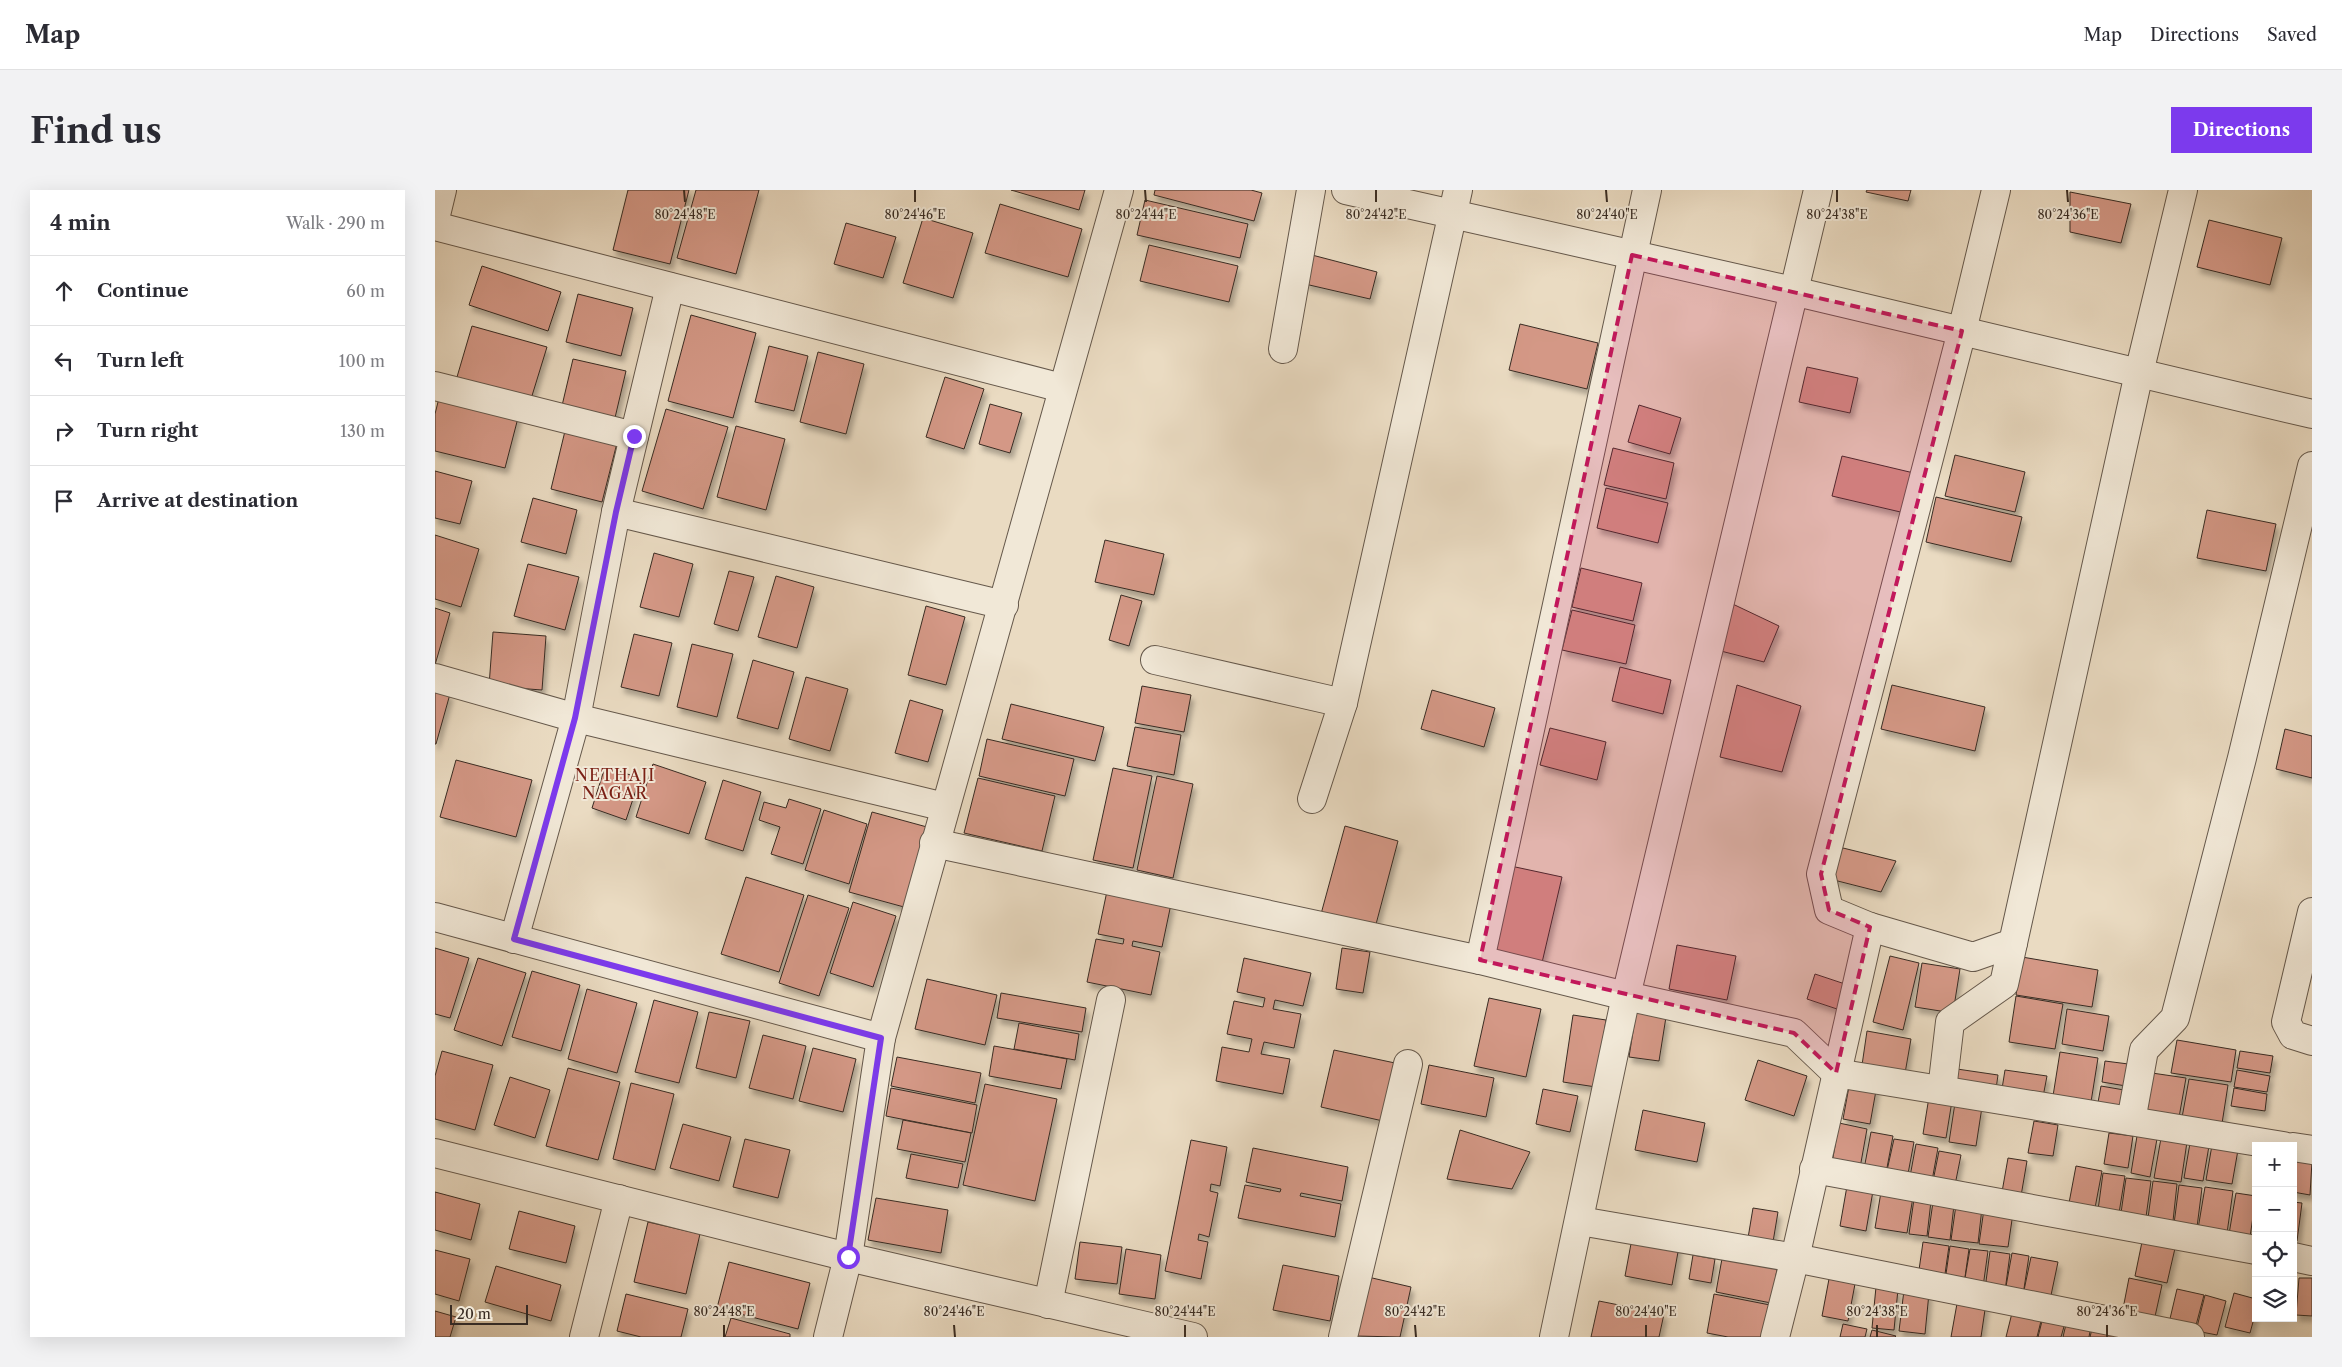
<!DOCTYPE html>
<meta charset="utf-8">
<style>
body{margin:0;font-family:"Libre Caslon Text",serif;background:#f2f2f3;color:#2b2b33}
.controls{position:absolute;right:15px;bottom:15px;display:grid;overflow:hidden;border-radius:0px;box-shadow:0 5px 20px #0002}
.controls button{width:45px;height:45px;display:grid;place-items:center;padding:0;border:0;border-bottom:1px solid #e1e1e2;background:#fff;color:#2b2b33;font:25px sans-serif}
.scale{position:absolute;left:15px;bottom:12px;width:78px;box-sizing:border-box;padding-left:5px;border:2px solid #392c23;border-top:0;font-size:14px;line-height:18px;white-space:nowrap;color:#392c23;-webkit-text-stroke:4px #f1e8d7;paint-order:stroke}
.stop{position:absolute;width:15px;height:15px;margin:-11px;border:4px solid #7c3aed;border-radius:50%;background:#fff}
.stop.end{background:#7c3aed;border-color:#fff;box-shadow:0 1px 5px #0008}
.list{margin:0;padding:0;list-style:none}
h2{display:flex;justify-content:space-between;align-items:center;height:65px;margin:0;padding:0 20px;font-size:21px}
h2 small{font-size:16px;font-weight:400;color:#7c7c81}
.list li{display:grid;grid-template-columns:32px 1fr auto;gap:15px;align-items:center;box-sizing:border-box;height:70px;padding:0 20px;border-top:1px solid #e1e1e2}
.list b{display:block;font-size:19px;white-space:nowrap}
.list em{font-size:16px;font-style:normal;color:#7c7c81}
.icon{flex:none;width:28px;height:28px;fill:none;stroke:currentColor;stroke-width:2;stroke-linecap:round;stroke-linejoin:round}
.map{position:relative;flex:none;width:1877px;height:1147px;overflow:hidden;border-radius:0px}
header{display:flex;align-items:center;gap:30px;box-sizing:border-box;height:70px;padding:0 25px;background:#fff;border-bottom:1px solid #e1e1e2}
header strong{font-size:24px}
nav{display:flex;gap:28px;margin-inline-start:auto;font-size:18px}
.intro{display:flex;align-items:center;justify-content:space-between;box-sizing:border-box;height:120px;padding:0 30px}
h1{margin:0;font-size:35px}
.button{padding:12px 22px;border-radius:0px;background:#7c3aed;color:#fff;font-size:18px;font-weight:700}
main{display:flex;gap:30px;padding:0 30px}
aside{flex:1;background:#fff;border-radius:0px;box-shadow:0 5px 20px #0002}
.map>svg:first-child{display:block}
</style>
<header>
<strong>Map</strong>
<nav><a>Map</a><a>Directions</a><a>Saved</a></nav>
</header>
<div class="intro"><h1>Find us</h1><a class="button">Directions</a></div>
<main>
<aside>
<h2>4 min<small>Walk · 290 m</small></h2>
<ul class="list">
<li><svg class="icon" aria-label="ahead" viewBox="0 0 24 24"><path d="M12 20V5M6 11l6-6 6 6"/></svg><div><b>Continue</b></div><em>60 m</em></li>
<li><svg class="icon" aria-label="left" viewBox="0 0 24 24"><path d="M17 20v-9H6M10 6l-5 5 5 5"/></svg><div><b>Turn left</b></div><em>100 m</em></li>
<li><svg class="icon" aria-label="right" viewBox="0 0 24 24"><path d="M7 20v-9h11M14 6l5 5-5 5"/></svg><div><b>Turn right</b></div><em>130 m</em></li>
<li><svg class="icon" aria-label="arrive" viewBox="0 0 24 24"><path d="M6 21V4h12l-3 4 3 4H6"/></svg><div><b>Arrive at destination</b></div></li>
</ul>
</aside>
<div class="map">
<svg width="1877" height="1147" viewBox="0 0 1877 1147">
<defs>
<filter id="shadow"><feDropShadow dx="3" dy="5.5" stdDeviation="2.5" flood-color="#0004"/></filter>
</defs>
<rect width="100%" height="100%" fill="#eadbc2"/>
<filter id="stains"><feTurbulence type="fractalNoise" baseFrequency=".004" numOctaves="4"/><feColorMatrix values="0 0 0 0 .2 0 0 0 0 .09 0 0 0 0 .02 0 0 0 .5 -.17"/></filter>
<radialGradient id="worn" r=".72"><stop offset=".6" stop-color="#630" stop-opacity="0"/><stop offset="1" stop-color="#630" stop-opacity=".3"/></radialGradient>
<g fill="#d49886" stroke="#392c23" filter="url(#shadow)">
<polygon points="193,0 254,0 235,74 178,60"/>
<polygon points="261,0 324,0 301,84 242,68"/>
<polygon points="576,0 650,0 644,20"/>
<polygon points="720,0 816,0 827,3 819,31 719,5"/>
<polygon points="1432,0 1476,0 1473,11 1431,2"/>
<polygon points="1635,2 1696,14 1686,53 1635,42"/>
<polygon points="710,10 813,34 805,68 702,45"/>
<polygon points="565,14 647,39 633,87 550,63"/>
<polygon points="488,28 538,43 518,108 468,93"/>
<polygon points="1774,30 1847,48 1835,95 1762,77"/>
<polygon points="411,33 461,47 448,88 399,74"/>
<polygon points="714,55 803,76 794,112 705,91"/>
<polygon points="877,65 942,82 935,109 870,94"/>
<polygon points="47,76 126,102 113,141 34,115"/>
<polygon points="143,104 198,118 186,166 131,152"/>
<polygon points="256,125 321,143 298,228 233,211"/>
<polygon points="1085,134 1163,153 1152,199 1074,180"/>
<polygon points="37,136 112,157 96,209 22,187"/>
<polygon points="334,156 373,166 359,221 320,212"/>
<polygon points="383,162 429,174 411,244 365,232"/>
<polygon points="138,169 191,181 179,232 126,220"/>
<polygon points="1372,177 1423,188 1415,223 1364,212"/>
<polygon points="510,187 549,199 529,259 491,247"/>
<polygon points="5,204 84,224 70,278 0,261 0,224"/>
<polygon points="555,214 587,223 575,263 544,254"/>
<polygon points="1204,215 1246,228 1235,264 1193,252"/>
<polygon points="231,219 293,237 268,319 207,301"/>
<polygon points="301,236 350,249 331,320 282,307"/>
<polygon points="130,241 182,253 167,312 116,299"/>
<polygon points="1178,258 1239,273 1231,309 1169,295"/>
<polygon points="1520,265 1590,282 1580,322 1510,306"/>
<polygon points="1407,266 1483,284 1474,324 1397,306"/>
<polygon points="0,281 37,291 25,334 0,328"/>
<polygon points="1171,298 1233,313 1223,353 1162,338"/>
<polygon points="1501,307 1587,327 1576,372 1491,352"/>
<polygon points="98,308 142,320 131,364 86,352"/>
<polygon points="1772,320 1841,334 1831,381 1762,368"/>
<polygon points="0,345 44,359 26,417 0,409"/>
<polygon points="670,350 729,364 719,405 660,392"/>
<polygon points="219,363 258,374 244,427 205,417"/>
<polygon points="93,374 144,387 130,440 79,426"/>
<polygon points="1146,378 1207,393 1198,431 1137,417"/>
<polygon points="294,381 319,387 303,441 279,434"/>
<polygon points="341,386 379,397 362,458 323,447"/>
<polygon points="686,405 707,411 694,456 674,450"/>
<polygon points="1285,408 1344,436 1329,472 1274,458"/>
<polygon points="491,416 530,427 511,495 473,485"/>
<polygon points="0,418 15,423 0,475"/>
<polygon points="1137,420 1200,435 1191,474 1127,460"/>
<polygon points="58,442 111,446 107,500 54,496"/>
<polygon points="199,444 237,453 224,506 186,497"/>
<polygon points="257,454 298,464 282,527 242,517"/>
<polygon points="318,470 359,482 343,539 302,528"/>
<polygon points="1185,477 1236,490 1228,524 1177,511"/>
<polygon points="371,487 413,499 395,561 354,549"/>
<polygon points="1302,495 1366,516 1347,582 1285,567"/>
<polygon points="1457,495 1550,517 1540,561 1446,539"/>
<polygon points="707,496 756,505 749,542 700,533"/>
<polygon points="0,500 15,504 1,554 0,554"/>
<polygon points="997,500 1060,518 1049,557 986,539"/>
<polygon points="475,510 508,520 493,572 460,563"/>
<polygon points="576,514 669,537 660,571 567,549"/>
<polygon points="700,537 746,545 739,585 692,576"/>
<polygon points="1115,538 1171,552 1162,590 1105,575"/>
<polygon points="1850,539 1877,546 1877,588 1841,579"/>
<polygon points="552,549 639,569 630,606 544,586"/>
<polygon points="21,570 97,590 81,647 5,627"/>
<polygon points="218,574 271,592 254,644 201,627"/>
<polygon points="170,577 205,588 191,630 157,618"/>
<polygon points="678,578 717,586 698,678 658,670"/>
<polygon points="722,586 758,594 738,688 702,680"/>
<polygon points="543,588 620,606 607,661 529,643"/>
<polygon points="288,590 326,602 308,661 270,649"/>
<polygon points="354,609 386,619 368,674 336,664 345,637 324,630 329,612 351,618"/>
<polygon points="389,620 432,634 414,694 370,680"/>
<polygon points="437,622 492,637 469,717 414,702"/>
<polygon points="910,636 963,651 940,738 886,724"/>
<polygon points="1408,658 1461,671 1446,702 1387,687"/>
<polygon points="1071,675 1127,687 1106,777 1051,765"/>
<polygon points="311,687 369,705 344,782 286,764"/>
<polygon points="672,701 736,714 727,757 698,751 697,756 725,762 716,805 652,792 661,749 688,754 689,749 663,744"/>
<polygon points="373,705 414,718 384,806 344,793"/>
<polygon points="418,712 461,726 438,797 395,783"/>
<polygon points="1242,755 1301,766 1292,810 1234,799"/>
<polygon points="0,758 34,768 15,828 0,824"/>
<polygon points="907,758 935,762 928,803 901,799"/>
<polygon points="1455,766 1484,773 1468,840 1438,832"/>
<polygon points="1587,767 1663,780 1657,817 1581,805"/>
<polygon points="43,768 91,783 67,856 19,840"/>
<polygon points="809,768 876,783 868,816 840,810 838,819 866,824 859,858 829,852 826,864 855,869 848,904 781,891 787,857 814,862 817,849 792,844 799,811 828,817 830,808 802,802"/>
<polygon points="1487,773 1525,779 1518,823 1480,817"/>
<polygon points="97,781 145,795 126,861 77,847"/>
<polygon points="1380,784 1413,795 1405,820 1372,809"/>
<polygon points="492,789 562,805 550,855 480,839"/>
<polygon points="152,799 202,813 182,883 133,869"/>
<polygon points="566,803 651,818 647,842 562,828"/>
<polygon points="1581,806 1628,814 1620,859 1574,852"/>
<polygon points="1054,808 1106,819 1091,887 1039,876"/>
<polygon points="219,810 263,822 244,893 200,882"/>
<polygon points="1632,819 1674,826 1668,861 1627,854"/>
<polygon points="274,822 315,831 301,888 261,878"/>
<polygon points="1201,822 1231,827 1224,871 1194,867"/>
<polygon points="1138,825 1171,830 1161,897 1128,892"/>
<polygon points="584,833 644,844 640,870 579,859"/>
<polygon points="1432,841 1476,849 1469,889 1426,882"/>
<polygon points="328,845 371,856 358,909 314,898"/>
<polygon points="1742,850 1801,860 1796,892 1736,883"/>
<polygon points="559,856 632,869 626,899 554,886"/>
<polygon points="378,858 421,869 408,922 364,911"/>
<polygon points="899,860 960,873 948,931 886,917"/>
<polygon points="7,861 58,875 40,940 0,929 0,886"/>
<polygon points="1805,861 1838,866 1835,883 1802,878"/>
<polygon points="1625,862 1663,868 1656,912 1618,906"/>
<polygon points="462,867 546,883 540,913 456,896"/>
<polygon points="1323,870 1372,886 1359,926 1310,910"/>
<polygon points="1670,871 1701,875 1697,897 1667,892"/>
<polygon points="994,875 1059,888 1051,927 986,914"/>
<polygon points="133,878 185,892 163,970 111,956"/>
<polygon points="1522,879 1563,885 1560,906 1519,899"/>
<polygon points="1570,880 1612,886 1607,912 1566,905"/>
<polygon points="1802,880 1835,886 1832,902 1799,897"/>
<polygon points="1717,883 1751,888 1743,933 1710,928"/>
<polygon points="75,887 115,900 100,948 59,935"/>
<polygon points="1754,889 1793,895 1786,940 1746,933"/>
<polygon points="1415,891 1442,895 1435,934 1408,929"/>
<polygon points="196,893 239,904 220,980 178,969"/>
<polygon points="550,894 622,909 600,1011 528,995"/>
<polygon points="1666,896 1695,901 1692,923 1662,918"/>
<polygon points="456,898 542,915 537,943 451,926"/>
<polygon points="1799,898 1832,904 1830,921 1796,916"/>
<polygon points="1108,899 1143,906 1135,942 1101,934"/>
<polygon points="1494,907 1517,911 1511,948 1488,944"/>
<polygon points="1520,913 1547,917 1541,956 1514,952"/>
<polygon points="1208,920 1270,933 1262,972 1200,960"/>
<polygon points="468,930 536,943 530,972 462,959"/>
<polygon points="1599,931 1623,935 1618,966 1593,963"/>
<polygon points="1404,933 1432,939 1425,978 1397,973"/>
<polygon points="248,934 296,947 284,991 235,978"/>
<polygon points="1025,940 1095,962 1077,999 1012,989"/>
<polygon points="1436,942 1458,946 1451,983 1429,979"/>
<polygon points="1674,943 1698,946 1693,978 1669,974"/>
<polygon points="1702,946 1722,949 1715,987 1696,983"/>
<polygon points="1726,948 1752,952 1746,992 1719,988"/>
<polygon points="310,949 355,960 343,1008 298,997"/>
<polygon points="1459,949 1479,952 1472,989 1451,985"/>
<polygon points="756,950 792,957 785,996 776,994 775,1001 783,1003 774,1047 764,1044 763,1050 773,1052 766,1089 730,1081"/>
<polygon points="1755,953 1774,956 1768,991 1749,988"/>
<polygon points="1481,954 1503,958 1496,996 1474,992"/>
<polygon points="1777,955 1803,960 1797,994 1771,990"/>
<polygon points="818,958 913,977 907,1011 866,1003 865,1006 906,1014 900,1047 803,1028 810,995 845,1002 846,999 811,992"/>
<polygon points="1504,961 1526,965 1519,1000 1497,996"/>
<polygon points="476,964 528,974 523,998 471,988"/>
<polygon points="1573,968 1592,971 1586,1006 1567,1002"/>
<polygon points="1858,968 1877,971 1875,1005 1858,1002"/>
<polygon points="1641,976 1667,981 1660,1018 1634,1013"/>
<polygon points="1668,983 1690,986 1684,1023 1663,1020"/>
<polygon points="1691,988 1716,991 1711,1027 1686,1023"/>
<polygon points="1718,991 1742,994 1738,1031 1713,1028"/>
<polygon points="1744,995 1767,998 1762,1037 1739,1034"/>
<polygon points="1412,996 1438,1001 1431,1041 1405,1036"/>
<polygon points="1770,997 1798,1001 1792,1043 1763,1039"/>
<polygon points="0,1002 45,1014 36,1050 0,1040"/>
<polygon points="1446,1002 1478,1007 1472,1043 1440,1038"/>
<polygon points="1801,1003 1821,1006 1815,1047 1794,1044"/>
<polygon points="441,1008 513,1020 506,1063 433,1050"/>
<polygon points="1479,1009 1496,1011 1492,1046 1474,1044"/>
<polygon points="1498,1012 1519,1015 1515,1050 1493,1047"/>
<polygon points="1858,1012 1867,1013 1862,1051 1858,1050"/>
<polygon points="1521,1015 1547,1018 1543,1053 1516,1050"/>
<polygon points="1318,1018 1343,1022 1337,1058 1312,1054"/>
<polygon points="1549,1019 1578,1023 1573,1057 1544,1054"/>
<polygon points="84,1021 140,1036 131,1073 74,1059"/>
<polygon points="213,1032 265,1044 251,1104 199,1092"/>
<polygon points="1198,1043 1245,1051 1237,1095 1190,1086"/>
<polygon points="1708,1047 1741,1054 1732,1093 1700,1086"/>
<polygon points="645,1052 687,1057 682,1094 640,1089"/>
<polygon points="1488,1052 1514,1056 1509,1091 1483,1087"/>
<polygon points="1515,1056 1534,1059 1529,1094 1510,1091"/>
<polygon points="691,1059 726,1065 720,1109 684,1104"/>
<polygon points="1535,1059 1553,1061 1548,1097 1529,1094"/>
<polygon points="0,1060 35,1069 24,1111 0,1104"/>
<polygon points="1555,1061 1575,1064 1570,1101 1550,1099"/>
<polygon points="1288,1063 1343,1074 1336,1113 1281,1102"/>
<polygon points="1577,1063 1594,1066 1588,1105 1570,1102"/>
<polygon points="1258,1065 1280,1069 1276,1093 1254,1089"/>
<polygon points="1596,1067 1623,1072 1615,1110 1588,1105"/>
<polygon points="294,1072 375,1093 363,1139 282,1118"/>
<polygon points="848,1075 904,1086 895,1131 838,1120"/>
<polygon points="61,1076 126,1095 116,1131 50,1112"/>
<polygon points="933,1087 976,1097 965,1147 920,1146"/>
<polygon points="1694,1088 1727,1095 1719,1131 1687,1124"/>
<polygon points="1864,1088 1877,1088 1877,1126 1861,1125"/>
<polygon points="1394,1089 1420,1094 1413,1131 1387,1126"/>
<polygon points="1441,1097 1463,1099 1459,1140 1437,1138"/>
<polygon points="1742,1099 1769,1105 1760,1139 1734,1133"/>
<polygon points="1469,1100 1494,1103 1490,1144 1464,1141"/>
<polygon points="1799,1103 1821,1109 1821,1121 1815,1143 1790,1137"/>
<polygon points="191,1104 253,1119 246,1147 206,1147 182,1141"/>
<polygon points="1279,1104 1335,1115 1328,1147 1293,1147 1272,1143"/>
<polygon points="1770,1105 1791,1111 1782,1145 1761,1141"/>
<polygon points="1523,1108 1551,1113 1546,1147 1516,1147"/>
<polygon points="1164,1111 1229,1124 1224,1147 1156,1147"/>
<polygon points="1578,1119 1607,1127 1602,1147 1571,1147"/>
<polygon points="0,1121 21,1127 15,1147 0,1147"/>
<polygon points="1608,1127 1630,1133 1626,1147 1603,1147"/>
<polygon points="296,1128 355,1144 355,1147 290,1147"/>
<polygon points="1632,1130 1656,1136 1654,1147 1628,1147"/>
<polygon points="1408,1134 1432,1139 1430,1147 1405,1147"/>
<polygon points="1658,1135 1686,1147 1655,1147"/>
<polygon points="1437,1140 1461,1146 1460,1147 1435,1147"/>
</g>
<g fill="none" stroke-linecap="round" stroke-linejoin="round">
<g stroke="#65584b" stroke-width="30">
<g id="minor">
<polyline points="911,0 1358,101 1877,224"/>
<polyline points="1561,0 1527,141 1386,684 1394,720 1435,737 1538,767 1578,753 1704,183 1748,0"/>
<polyline points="0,29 7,0"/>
<polyline points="0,36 627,198"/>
<polyline points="848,159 876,0"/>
<polyline points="0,196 199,246"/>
<polyline points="181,322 569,415"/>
<polyline points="720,470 908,513"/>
<polyline points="0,488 141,528 510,617"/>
<polyline points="877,609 908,513 1023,0"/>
<polyline points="499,653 1045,770 1191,806 1359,843 1401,883 1848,956"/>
<polyline points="1877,722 1851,832 1858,845 1877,851"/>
<polyline points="0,727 446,848"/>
<polyline points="79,749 141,528 181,322 235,97"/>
<polyline points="1045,770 1212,0"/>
<polyline points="1507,900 1515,832 1569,794 1578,753"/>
<polyline points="1696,931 1709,860 1740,828 1807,568 1877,276"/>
<polyline points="1858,957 1877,960"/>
<polyline points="0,963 413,1067 758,1147"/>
<polyline points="1379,979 1821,1060"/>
<polyline points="1145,1031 1360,1068 1755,1147"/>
<polyline points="1858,1067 1877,1071"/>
<polyline points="613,1114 676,810"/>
<polyline points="149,1147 184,1009"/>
<polyline points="393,1147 413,1067 446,848 684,0"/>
<polyline points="908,1147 973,874"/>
<polyline points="1119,1147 1191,806 1383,0"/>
<polyline points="1340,1147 1360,1068 1435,737"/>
</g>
</g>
<use href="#minor" stroke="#f1e8d7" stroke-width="28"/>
</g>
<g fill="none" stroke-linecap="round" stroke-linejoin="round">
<polyline stroke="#7c3aed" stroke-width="6" points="199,246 181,322 140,528 79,749 446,848 413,1067"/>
</g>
<path fill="#c2185b" fill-opacity="0.2" stroke="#c2185b" stroke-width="4" stroke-dasharray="10 6" stroke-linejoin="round" d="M1197,65L1527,141L1386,684L1394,720L1435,737L1401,883L1359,843L1045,770Z"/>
<path fill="none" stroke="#392c23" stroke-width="2" d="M249,0L250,12M480,0V12M710,0L711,12M941,0V12M1171,0L1172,12M1402,0V12M1632,0L1633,12M289,1135V1147M519,1135L520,1147M750,1135V1147M980,1135L981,1147M1211,1135V1147M1442,1135V1147M1672,1135V1147"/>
<g text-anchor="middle" stroke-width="4" stroke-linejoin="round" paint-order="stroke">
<g font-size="16" letter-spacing="1" fill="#7a1f14" stroke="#f1e8d7">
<text x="180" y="591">NETHAJI<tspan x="180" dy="18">NAGAR</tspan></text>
</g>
</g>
<g font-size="12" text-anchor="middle" fill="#392c23" stroke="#f1e8d7" stroke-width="4" stroke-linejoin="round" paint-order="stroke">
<text x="250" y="29">80°24'48"E</text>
<text x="480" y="29">80°24'46"E</text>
<text x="711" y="29">80°24'44"E</text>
<text x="941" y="29">80°24'42"E</text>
<text x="1172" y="29">80°24'40"E</text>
<text x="1402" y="29">80°24'38"E</text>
<text x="1633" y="29">80°24'36"E</text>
<text x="289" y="1126">80°24'48"E</text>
<text x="519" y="1126">80°24'46"E</text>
<text x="750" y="1126">80°24'44"E</text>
<text x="980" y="1126">80°24'42"E</text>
<text x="1211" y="1126">80°24'40"E</text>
<text x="1442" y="1126">80°24'38"E</text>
<text x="1672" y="1126">80°24'36"E</text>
</g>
<rect width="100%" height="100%" filter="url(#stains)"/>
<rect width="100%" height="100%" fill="url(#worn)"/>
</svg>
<div class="controls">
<button>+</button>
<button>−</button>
<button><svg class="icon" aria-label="locate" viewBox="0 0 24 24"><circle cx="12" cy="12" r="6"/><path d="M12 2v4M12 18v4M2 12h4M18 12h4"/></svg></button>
<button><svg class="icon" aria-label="layers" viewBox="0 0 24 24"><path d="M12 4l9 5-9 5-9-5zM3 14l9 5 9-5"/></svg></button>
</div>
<div class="scale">20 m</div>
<div class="stop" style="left:413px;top:1067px"></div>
<div class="stop end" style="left:199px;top:246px"></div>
</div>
</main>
